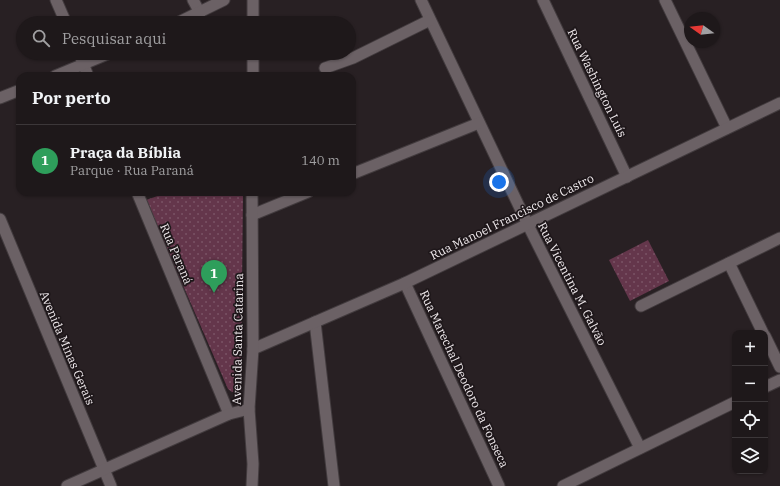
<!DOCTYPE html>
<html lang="pt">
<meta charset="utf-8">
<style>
body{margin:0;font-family:"IBM Plex Serif",serif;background:#2b2527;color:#f1f3f6}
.controls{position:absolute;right:12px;bottom:12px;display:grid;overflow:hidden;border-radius:8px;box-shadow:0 1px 3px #0004}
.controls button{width:36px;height:36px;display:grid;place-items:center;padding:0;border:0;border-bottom:1px solid #3c3739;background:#1e181a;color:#f1f3f6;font:20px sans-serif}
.compass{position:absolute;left:684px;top:12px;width:36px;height:36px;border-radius:50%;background:#1e181a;box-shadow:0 1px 3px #0004;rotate:285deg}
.you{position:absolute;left:499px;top:182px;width:14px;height:14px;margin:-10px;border:3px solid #fff;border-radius:50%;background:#1a73e8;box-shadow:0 0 0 6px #1a73e833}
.badge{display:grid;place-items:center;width:26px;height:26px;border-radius:50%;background:#51ccd4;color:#fff;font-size:13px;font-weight:700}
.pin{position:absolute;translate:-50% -33px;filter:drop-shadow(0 1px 2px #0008)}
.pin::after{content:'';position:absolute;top:21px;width:14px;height:12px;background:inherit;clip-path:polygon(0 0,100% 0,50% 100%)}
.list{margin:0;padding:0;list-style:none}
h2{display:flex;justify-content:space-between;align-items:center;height:52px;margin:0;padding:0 16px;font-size:17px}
h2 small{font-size:13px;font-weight:400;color:#a1a0a2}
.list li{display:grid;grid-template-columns:26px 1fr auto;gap:12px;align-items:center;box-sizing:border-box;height:72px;padding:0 16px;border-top:1px solid #3c3739}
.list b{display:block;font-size:15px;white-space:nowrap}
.list p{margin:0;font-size:13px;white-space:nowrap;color:#a1a0a2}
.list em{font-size:13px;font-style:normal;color:#a1a0a2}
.icon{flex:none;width:22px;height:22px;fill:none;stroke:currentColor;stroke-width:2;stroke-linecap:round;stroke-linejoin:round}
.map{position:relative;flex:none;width:780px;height:486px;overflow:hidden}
.search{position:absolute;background:#1e181a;box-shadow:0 1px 3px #0004;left:16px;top:16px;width:340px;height:44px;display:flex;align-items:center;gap:10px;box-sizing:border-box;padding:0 14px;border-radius:22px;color:#a1a0a2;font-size:15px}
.panel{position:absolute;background:#1e181a;box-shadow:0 1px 3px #0004;left:16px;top:72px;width:340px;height:124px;border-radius:12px}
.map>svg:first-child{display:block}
</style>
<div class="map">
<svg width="780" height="486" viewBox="0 0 780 486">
<defs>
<pattern id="park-dots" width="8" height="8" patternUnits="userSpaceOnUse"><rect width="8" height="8" fill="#64364b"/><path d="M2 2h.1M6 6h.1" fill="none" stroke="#7a5365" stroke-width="1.8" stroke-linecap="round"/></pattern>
</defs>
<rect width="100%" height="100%" fill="#282023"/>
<g fill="url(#park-dots)">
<polygon points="169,192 243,192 241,386 236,392 232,392 228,389 146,200"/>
<polygon points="648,240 669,281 630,301 609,260"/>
</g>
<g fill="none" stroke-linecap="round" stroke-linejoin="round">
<g stroke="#423b3e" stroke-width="13">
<g id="minor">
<polyline points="56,0 66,23"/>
<polyline points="193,0 200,13"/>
<polyline points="421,0 528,225 640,448"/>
<polyline points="543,0 627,177"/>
<polyline points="665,0 727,128"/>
<polyline points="177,23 224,0"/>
<polyline points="253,23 253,0"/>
<polyline points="79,53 88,76"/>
<polyline points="325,68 353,58 430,20"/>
<polyline points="55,76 110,53"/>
<polyline points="253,76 253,53"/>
<polyline points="0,98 20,90"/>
<polyline points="352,174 479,123"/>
<polyline points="137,192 229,414"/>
<polyline points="252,215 308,192"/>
<polyline points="0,219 111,486"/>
<polyline points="729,263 763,333"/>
<polyline points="405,283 499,486"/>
<polyline points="641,306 780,238"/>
<polyline points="315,322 334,486"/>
<polyline points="765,336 780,367"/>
<polyline points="253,349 405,283 780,103"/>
<polyline points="765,387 780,380"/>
<polyline points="67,486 229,414 249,409"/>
<polyline points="252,486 253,464 249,409 253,349 252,192"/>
<polyline points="563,486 735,402"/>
</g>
</g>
<use href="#minor" stroke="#6b6165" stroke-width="11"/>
</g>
<g text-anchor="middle" stroke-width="3.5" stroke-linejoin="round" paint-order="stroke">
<g font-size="12" fill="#f0eaed" stroke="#1e171a">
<text transform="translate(597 83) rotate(64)" y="4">Rua Washington Luís</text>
<text transform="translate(512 217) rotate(-26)" y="4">Rua Manoel Francisco de Castro</text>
<text transform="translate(176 254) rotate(67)" y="4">Rua Paraná</text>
<text transform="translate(572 284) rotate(63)" y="4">Rua Vicentina M. Galvão</text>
<text transform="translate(238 339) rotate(-89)" y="4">Avenida Santa Catarina</text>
<text transform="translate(67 348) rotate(67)" y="4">Avenida Minas Gerais</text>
<text transform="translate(464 379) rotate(65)" y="4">Rua Marechal Deodoro da Fonseca</text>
</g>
</g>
</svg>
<div class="controls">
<button>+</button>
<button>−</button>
<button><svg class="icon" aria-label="locate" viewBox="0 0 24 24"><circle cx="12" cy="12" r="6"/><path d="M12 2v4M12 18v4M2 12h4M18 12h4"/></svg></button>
<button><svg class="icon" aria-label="layers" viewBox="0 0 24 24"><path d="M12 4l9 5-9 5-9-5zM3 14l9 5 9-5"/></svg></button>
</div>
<svg class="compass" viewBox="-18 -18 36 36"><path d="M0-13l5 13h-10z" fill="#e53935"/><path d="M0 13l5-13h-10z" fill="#a1a0a2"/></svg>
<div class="you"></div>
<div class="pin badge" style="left:214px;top:293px;background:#2e9e5b">1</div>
<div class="search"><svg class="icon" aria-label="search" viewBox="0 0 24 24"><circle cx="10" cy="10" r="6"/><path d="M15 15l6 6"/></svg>Pesquisar aqui</div>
<section class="panel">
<h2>Por perto<small></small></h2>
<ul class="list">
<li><span class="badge" style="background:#2e9e5b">1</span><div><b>Praça da Bíblia</b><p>Parque · Rua Paraná</p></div><em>140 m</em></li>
</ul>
</section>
</div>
